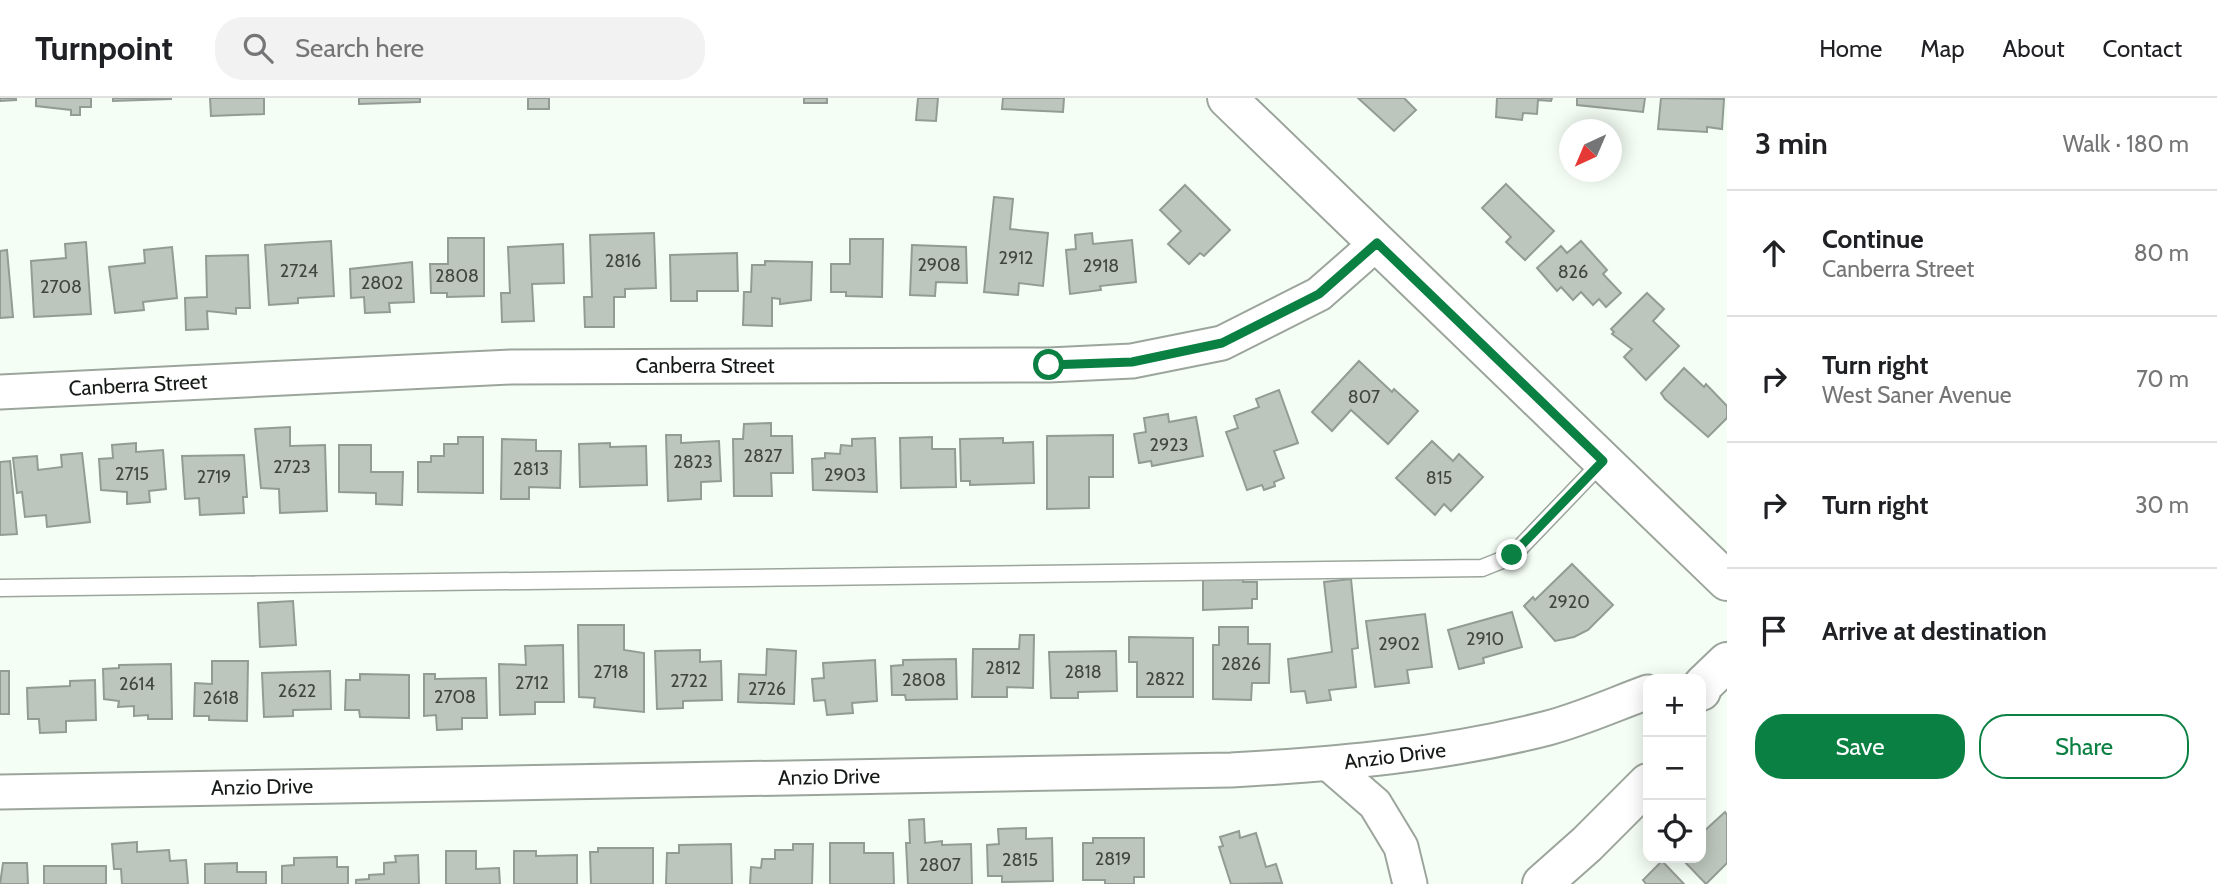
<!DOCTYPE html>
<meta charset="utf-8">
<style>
body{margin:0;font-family:Cabin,sans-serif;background:#f2f2f2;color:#202124}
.controls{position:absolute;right:21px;bottom:21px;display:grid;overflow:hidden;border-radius:14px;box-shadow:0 4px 18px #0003}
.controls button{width:63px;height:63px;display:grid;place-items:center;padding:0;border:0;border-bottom:2px solid #e0e0e0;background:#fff;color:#202124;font:35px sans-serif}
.compass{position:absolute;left:1559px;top:21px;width:63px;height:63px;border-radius:50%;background:#fff;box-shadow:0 4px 18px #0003;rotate:224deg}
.stop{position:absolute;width:21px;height:21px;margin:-16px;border:5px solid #0b8043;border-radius:50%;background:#fff}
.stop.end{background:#0b8043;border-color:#fff;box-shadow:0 2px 7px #0008}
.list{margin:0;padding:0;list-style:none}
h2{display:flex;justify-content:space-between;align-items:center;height:91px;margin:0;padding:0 28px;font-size:30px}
h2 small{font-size:23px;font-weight:400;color:#757577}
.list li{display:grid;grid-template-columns:46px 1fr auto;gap:21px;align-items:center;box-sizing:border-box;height:126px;padding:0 28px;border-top:2px solid #e0e0e0}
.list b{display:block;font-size:26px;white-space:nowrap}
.list p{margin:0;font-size:23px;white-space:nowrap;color:#757577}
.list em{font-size:23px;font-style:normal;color:#757577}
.actions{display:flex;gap:14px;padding:21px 28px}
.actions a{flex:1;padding:16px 0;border:2px solid #0b8043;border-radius:28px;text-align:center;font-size:24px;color:#0b8043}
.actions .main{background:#0b8043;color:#fff}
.icon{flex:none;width:38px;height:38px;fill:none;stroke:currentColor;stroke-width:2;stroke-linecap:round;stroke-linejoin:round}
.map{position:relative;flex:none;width:1727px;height:786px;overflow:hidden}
header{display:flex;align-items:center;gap:42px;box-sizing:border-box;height:98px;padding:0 35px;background:#fff;border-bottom:2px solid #e0e0e0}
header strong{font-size:33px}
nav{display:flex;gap:38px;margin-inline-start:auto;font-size:24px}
.search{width:490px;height:63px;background:#f2f2f2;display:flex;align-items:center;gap:18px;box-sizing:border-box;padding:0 24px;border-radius:28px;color:#757577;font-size:26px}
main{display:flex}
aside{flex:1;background:#fff}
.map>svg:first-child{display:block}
</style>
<header>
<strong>Turnpoint</strong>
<div class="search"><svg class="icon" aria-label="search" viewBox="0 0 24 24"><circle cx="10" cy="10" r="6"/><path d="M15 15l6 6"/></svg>Search here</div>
<nav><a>Home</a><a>Map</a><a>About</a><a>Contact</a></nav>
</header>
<main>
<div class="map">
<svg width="1727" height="786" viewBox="0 0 1727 786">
<rect width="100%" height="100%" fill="#f4fef5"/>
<g fill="#bcc6bc" stroke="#939c94" stroke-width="2">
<polygon points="0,0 16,0 16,2 0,3"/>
<polygon points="36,0 91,0 91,9 80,9 80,17 71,17 71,12 36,8"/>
<polygon points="113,0 171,0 171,1 113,3"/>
<polygon points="210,0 264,0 264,16 211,18"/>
<polygon points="359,0 420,0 420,4 359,6"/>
<rect x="528" y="0" width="21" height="11"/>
<rect x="804" y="0" width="23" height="5"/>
<polygon points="918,0 938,0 936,23 916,22"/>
<polygon points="1003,0 1064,0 1063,14 1002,11"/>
<polygon points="1358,0 1404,0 1416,12 1394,33"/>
<polygon points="1497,0 1552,0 1551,3 1538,2 1537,16 1523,15 1522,22 1496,19"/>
<polygon points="1577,0 1645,0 1643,14 1577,7"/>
<polygon points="1661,0 1724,1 1722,31 1707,29 1707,34 1658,31"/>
<polygon points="1506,86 1554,133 1525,162 1506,144 1511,139 1482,110"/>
<polygon points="1185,87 1230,132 1204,158 1200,155 1189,166 1168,146 1181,133 1160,112"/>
<polygon points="994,99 1013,101 1010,131 1048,135 1043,188 1019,185 1018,197 984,194"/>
<polygon points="654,135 656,190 625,191 625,199 614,199 614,229 585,229 584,199 592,199 590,137"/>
<polygon points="1092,135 1093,146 1132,142 1136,184 1100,188 1101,192 1070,196 1066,152 1076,151 1075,137"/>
<polygon points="448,140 484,140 484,198 447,199 447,195 431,195 430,166 448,166"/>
<polygon points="850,141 883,141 882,199 846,198 846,194 831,194 831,166 850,166"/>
<polygon points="331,143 334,198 298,200 298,205 269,207 265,147"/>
<polygon points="1581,143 1607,172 1603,176 1621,195 1606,209 1599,201 1593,207 1581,194 1573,202 1561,189 1557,193 1537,170 1561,148 1567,155"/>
<polygon points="86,144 91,216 34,219 31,163 66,160 65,146"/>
<polygon points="563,146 564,185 532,186 534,223 502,224 501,195 510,195 508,149"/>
<polygon points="912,147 966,149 967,185 936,184 935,198 910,197"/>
<polygon points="172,149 177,200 143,204 144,212 115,215 109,169 145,165 144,152"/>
<polygon points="7,152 13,219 0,220 0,153"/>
<polygon points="737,155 738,193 697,193 697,203 671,203 670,157"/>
<polygon points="248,157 250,210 236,210 236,216 207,213 208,231 186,232 185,200 207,199 206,158"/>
<polygon points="765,163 812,164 811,202 780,206 780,201 772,200 772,228 743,227 744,194 751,194 752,167 765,167"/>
<polygon points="412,164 414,204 389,205 390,214 365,215 364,199 351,200 350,171"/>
<polygon points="1647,195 1664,211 1653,223 1679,248 1646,282 1624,259 1632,251 1612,236 1614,234 1611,231"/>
<polygon points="1359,263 1392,294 1394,291 1418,313 1388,346 1351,312 1332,333 1312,314"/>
<polygon points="1684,270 1704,289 1706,286 1727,308 1727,320 1708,339 1665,301 1661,295"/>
<polygon points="1279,292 1298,345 1274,353 1284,380 1274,384 1275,388 1264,392 1262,387 1247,392 1226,334 1238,330 1234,318 1259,309 1256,301"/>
<polygon points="1168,316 1169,324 1196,319 1203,358 1152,368 1151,363 1139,365 1134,336 1146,334 1144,320"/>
<polygon points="771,325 771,338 792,338 793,375 771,375 772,398 734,398 733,341 743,341 744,326"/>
<polygon points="290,329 290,348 325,347 327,413 280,415 279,391 261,390 255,331"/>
<polygon points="666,337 681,337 681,345 719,343 721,383 701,384 701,401 668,403"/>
<polygon points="1113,337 1113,379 1089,379 1089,410 1047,411 1047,338"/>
<polygon points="458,339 483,339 483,395 418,394 418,364 431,364 431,358 444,358 444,346 458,346"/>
<polygon points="932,339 932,351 955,351 956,389 901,390 900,340"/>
<polygon points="875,340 877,394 813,392 812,361 825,360 825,355 840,356 841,347 852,348 852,341"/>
<polygon points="1003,340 1003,345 1033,344 1034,385 970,387 970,383 961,383 960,341"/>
<polygon points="502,341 536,342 536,353 561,353 560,390 529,389 529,401 501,401"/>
<polygon points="1432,343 1453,363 1459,356 1483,379 1451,413 1444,406 1435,417 1396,380"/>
<polygon points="136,345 136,354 163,352 166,391 149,393 150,404 127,406 127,394 101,392 99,361 113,360 112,347"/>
<polygon points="610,345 610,349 646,348 647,387 580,389 579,346"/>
<polygon points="339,347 371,347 371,374 403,374 402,407 376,406 376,395 339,394"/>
<polygon points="82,355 90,424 47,429 46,417 25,419 22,394 17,395 13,360 37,358 38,372 62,369 61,357"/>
<polygon points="244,357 247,399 243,399 244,415 200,417 199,400 185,401 182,358"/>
<polygon points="10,363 17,436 0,437 0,364"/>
<polygon points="1572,466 1613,507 1588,532 1574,539 1555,543 1524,508 1533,499 1535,502"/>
<polygon points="1243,480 1243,484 1257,484 1257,501 1252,501 1252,510 1203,512 1203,481"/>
<polygon points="1351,481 1358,550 1352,551 1356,589 1329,592 1331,602 1307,605 1305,593 1291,594 1288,561 1332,554 1324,484"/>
<polygon points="293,503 296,547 260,549 258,505"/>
<polygon points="1512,514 1522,549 1483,560 1484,565 1459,571 1448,532"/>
<polygon points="1425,516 1432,569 1407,572 1409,585 1375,589 1366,523"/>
<polygon points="578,527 624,527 624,552 644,555 644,614 594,609 595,600 579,599"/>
<polygon points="1219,529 1248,529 1248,546 1270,546 1269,585 1252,585 1251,602 1213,601 1213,547 1219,547"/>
<polygon points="1020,537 1034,537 1033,590 1007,589 1007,599 972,599 973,551 1019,551"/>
<polygon points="1129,539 1193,540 1193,599 1137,599 1137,564 1129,564"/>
<polygon points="563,547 564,604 535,604 535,616 500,617 499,566 526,567 525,548"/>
<polygon points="767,551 796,553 794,606 738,604 739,576 766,577"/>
<polygon points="700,552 700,564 721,563 722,602 683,603 683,610 657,611 655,553"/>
<polygon points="1116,553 1117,593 1078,594 1078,600 1051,600 1049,554"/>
<polygon points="956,561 957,601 906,602 905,597 892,597 891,568 903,567 903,562"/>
<polygon points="875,562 877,603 852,605 853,615 827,617 825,602 814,603 812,581 824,580 823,565"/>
<polygon points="212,563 248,563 247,623 209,622 209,618 194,618 195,585 212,586"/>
<polygon points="171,566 172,621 148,621 148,617 134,618 134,608 118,609 119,603 104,601 103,571 119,570 119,567"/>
<rect x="0" y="573" width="9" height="43"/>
<polygon points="330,573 331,611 293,612 293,618 264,619 262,575"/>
<polygon points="360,576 409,577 409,620 360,619 359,612 345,612 346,582 360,582"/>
<polygon points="424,576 435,576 435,581 486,580 487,620 462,620 462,631 437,632 436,617 424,618"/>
<polygon points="95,582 96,622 66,623 66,634 40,635 39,621 28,621 27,590 70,588 70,583"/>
<polygon points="1725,714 1727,717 1727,765 1706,786 1681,760 1701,760 1701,736"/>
<polygon points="924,721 925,745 942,743 942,747 971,746 972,786 908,786 906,745 910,745 909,722"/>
<polygon points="1026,730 1026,741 1052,740 1053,783 1002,784 1002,778 988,778 987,747 999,746 998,731"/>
<polygon points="1239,733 1240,740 1256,735 1266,769 1276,766 1282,785 1231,786 1219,749 1223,748 1220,739"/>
<polygon points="1093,740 1144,740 1144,779 1134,779 1134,786 1105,786 1105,782 1083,782 1083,745 1093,745"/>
<polygon points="137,744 137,754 169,752 170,763 186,762 188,786 122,786 121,771 114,771 112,746"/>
<polygon points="830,745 864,745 864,755 893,755 894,786 830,786"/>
<polygon points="731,746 732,786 666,786 667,755 679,755 679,747"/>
<polygon points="793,746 813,746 812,786 750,786 751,769 761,770 762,761 775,761 775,752 793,752"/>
<polygon points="598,750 653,750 653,786 591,786 590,754 598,754"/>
<polygon points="446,753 476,753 476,771 499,770 500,786 446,786"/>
<polygon points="514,753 536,753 536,758 577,757 577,786 514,786"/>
<polygon points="418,757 419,786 356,786 356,782 369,781 369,777 384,776 384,765 396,764 395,758"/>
<polygon points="337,759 337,769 348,769 348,786 282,786 282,768 294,767 294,760"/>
<polygon points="1662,763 1684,786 1646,786 1643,782"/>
<polygon points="3,765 27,765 28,786 0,786"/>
<polygon points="237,765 237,774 266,774 266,786 205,786 205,766"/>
<rect x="44" y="768" width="62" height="18"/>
</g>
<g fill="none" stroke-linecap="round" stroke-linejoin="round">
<g stroke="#9ca59c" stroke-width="19">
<polyline id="lane" points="0,490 1482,470 1512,458 1603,363"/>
</g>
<g stroke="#9ca59c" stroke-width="37">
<g id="street">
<polyline points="0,294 511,269 1049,267 1132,263 1222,245 1319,196 1377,145"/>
<polyline points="1330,667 1375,706 1401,749 1410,786"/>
<path d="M0,694L1231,672C1338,666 1443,657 1548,630C1582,621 1615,606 1648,594"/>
</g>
</g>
<g stroke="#9ca59c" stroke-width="42">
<g id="secondary">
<polyline points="1227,0 1727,483"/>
<polyline points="1701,593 1703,587 1727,564"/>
<polyline points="1542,786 1587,746 1648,685"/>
</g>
</g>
<use href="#lane" stroke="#fff" stroke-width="16"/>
<use href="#street" stroke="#fff" stroke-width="33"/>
<use href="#secondary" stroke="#fff" stroke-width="38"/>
</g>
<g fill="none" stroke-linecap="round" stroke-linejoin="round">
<polyline stroke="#0b8043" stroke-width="9" points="1049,267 1132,264 1222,245 1319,196 1377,145 1603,363 1512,457"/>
</g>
<g text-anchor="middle" stroke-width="5" stroke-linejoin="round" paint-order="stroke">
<g font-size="18" fill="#404640">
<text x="1016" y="166">2912</text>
<text x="623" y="169">2816</text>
<text x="939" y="173">2908</text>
<text x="1101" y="174">2918</text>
<text x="299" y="179">2724</text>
<text x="1573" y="180">826</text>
<text x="457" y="184">2808</text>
<text x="382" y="191">2802</text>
<text x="61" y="195">2708</text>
<text x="1364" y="305">807</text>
<text x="1169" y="353">2923</text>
<text x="763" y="364">2827</text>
<text x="693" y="370">2823</text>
<text x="292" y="375">2723</text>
<text x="531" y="377">2813</text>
<text x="132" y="382">2715</text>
<text x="845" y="383">2903</text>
<text x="214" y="385">2719</text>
<text x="1439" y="386">815</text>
<text x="1569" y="510">2920</text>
<text x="1485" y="547">2910</text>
<text x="1399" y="552">2902</text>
<text x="1241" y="572">2826</text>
<text x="1003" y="576">2812</text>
<text x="611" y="580">2718</text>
<text x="1083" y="580">2818</text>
<text x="1165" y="587">2822</text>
<text x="924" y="588">2808</text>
<text x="689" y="589">2722</text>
<text x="532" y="591">2712</text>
<text x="137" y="592">2614</text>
<text x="767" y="597">2726</text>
<text x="297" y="599">2622</text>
<text x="455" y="605">2708</text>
<text x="221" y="606">2618</text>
<text x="1113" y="767">2819</text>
<text x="1020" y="768">2815</text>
<text x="940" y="773">2807</text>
</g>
<g font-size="21" fill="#171b17" stroke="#fff">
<text x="705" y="275">Canberra Street</text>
<text transform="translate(138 287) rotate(-3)" y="7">Canberra Street</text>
<text transform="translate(1395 658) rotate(-7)" y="7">Anzio Drive</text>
<text transform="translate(829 679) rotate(-1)" y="7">Anzio Drive</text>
<text transform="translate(262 689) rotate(-1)" y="7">Anzio Drive</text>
</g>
</g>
</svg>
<div class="controls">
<button>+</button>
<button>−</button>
<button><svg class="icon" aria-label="locate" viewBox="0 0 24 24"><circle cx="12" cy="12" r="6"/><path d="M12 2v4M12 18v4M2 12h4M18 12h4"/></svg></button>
</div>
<svg class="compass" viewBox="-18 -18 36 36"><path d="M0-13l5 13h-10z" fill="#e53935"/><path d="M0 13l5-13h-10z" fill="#757577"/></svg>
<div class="stop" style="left:1049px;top:267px"></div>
<div class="stop end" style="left:1512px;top:457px"></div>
</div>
<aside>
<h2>3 min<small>Walk · 180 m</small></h2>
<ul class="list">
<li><svg class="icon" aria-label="ahead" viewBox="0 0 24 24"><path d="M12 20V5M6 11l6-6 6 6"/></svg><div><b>Continue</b><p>Canberra Street</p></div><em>80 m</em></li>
<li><svg class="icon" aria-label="right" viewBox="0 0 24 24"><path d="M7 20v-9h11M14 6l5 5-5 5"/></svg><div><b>Turn right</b><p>West Saner Avenue</p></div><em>70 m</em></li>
<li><svg class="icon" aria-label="right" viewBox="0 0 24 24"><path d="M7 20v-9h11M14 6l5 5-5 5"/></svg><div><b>Turn right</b></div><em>30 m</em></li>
<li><svg class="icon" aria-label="arrive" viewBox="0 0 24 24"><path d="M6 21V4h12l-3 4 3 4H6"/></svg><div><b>Arrive at destination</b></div></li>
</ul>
<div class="actions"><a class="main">Save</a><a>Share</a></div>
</aside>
</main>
